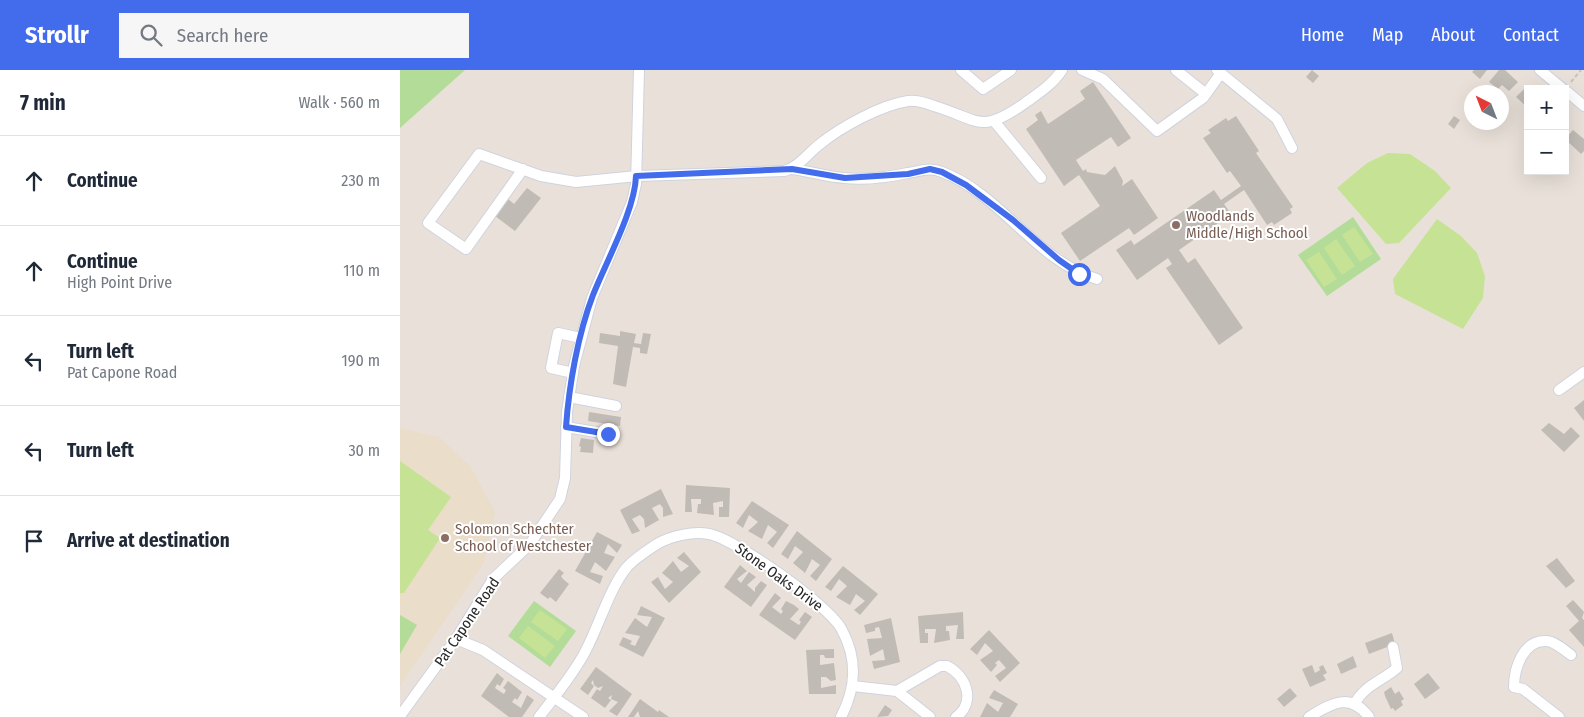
<!DOCTYPE html>
<meta charset="utf-8">
<style>
body{margin:0;font-family:"Fira Sans Condensed",sans-serif;background:#f6f6f7;color:#1f2937}
.controls{position:absolute;right:15px;top:15px;display:grid;overflow:hidden;border-radius:0px;box-shadow:0 5px 20px #0002}
.controls button{width:45px;height:45px;display:grid;place-items:center;padding:0;border:0;border-bottom:1px solid #e0e1e3;background:#fff;color:#1f2937;font:25px sans-serif}
.compass{position:absolute;left:1064px;top:15px;width:45px;height:45px;border-radius:50%;background:#fff;box-shadow:0 5px 20px #0002;rotate:318deg}
.stop{position:absolute;width:15px;height:15px;margin:-11px;border:4px solid #426cec;border-radius:50%;background:#fff}
.stop.end{background:#426cec;border-color:#fff;box-shadow:0 1px 5px #0008}
.list{margin:0;padding:0;list-style:none}
h2{display:flex;justify-content:space-between;align-items:center;height:65px;margin:0;padding:0 20px;font-size:21px}
h2 small{font-size:16px;font-weight:400;color:#747a83}
.list li{display:grid;grid-template-columns:32px 1fr auto;gap:15px;align-items:center;box-sizing:border-box;height:90px;padding:0 20px;border-top:1px solid #e0e1e3}
.list b{display:block;font-size:19px;white-space:nowrap}
.list p{margin:0;font-size:16px;white-space:nowrap;color:#747a83}
.list em{font-size:16px;font-style:normal;color:#747a83}
.icon{flex:none;width:28px;height:28px;fill:none;stroke:currentColor;stroke-width:2;stroke-linecap:round;stroke-linejoin:round}
.map{position:relative;flex:none;width:1184px;height:647px;overflow:hidden}
header{display:flex;align-items:center;gap:30px;box-sizing:border-box;height:70px;padding:0 25px;background:#426cec;color:#fff}
header strong{font-size:24px}
nav{display:flex;gap:28px;margin-inline-start:auto;font-size:18px}
.search{width:350px;height:45px;background:#f6f6f7;display:flex;align-items:center;gap:12px;box-sizing:border-box;padding:0 18px;border-radius:0px;color:#747a83;font-size:19px}
main{display:flex}
aside{flex:1;background:#fff}
.map>svg:first-child{display:block}
</style>
<header>
<strong>Strollr</strong>
<div class="search"><svg class="icon" aria-label="search" viewBox="0 0 24 24"><circle cx="10" cy="10" r="6"/><path d="M15 15l6 6"/></svg>Search here</div>
<nav><a>Home</a><a>Map</a><a>About</a><a>Contact</a></nav>
</header>
<main>
<aside>
<h2>7 min<small>Walk · 560 m</small></h2>
<ul class="list">
<li><svg class="icon" aria-label="ahead" viewBox="0 0 24 24"><path d="M12 20V5M6 11l6-6 6 6"/></svg><div><b>Continue</b></div><em>230 m</em></li>
<li><svg class="icon" aria-label="ahead" viewBox="0 0 24 24"><path d="M12 20V5M6 11l6-6 6 6"/></svg><div><b>Continue</b><p>High Point Drive</p></div><em>110 m</em></li>
<li><svg class="icon" aria-label="left" viewBox="0 0 24 24"><path d="M17 20v-9H6M10 6l-5 5 5 5"/></svg><div><b>Turn left</b><p>Pat Capone Road</p></div><em>190 m</em></li>
<li><svg class="icon" aria-label="left" viewBox="0 0 24 24"><path d="M17 20v-9H6M10 6l-5 5 5 5"/></svg><div><b>Turn left</b></div><em>30 m</em></li>
<li><svg class="icon" aria-label="arrive" viewBox="0 0 24 24"><path d="M6 21V4h12l-3 4 3 4H6"/></svg><div><b>Arrive at destination</b></div></li>
</ul>
</aside>
<div class="map">
<svg width="1184" height="647" viewBox="0 0 1184 647">
<rect width="100%" height="100%" fill="#e9e1d9"/>
<polygon fill="#eaddc9" points="0,358 39,367 70,396 95,442 84,493 0,616"/>
<g fill="#b3dc98">
<polygon points="0,0 65,0 0,58"/>
<polygon points="953,147 981,189 927,226 898,185"/>
<polygon points="134,531 176,561 150,597 108,566"/>
<polygon points="0,545 17,555 0,584"/>
</g>
<g fill="#c6e395">
<polygon points="988,83 1010,84 1035,101 1051,118 999,173 986,174 937,118 967,93"/>
<polygon points="1037,149 1061,166 1077,183 1085,206 1083,228 1063,259 995,224 993,209"/>
<polygon points="954,157 973,184 960,192 942,165"/>
<polygon points="936,169 955,196 942,205 924,178"/>
<polygon points="919,182 937,209 924,217 906,190"/>
<polygon points="0,391 51,427 28,460 40,468 4,523 0,523"/>
<polygon points="140,540 167,559 158,571 131,552"/>
<polygon points="128,556 155,576 145,588 119,568"/>
</g>
<g fill="#c1bbb6">
<polygon points="912,0 919,6 913,13 906,7"/>
<polygon points="1074,0 1087,0 1080,9 1072,2"/>
<polygon points="1099,0 1105,0 1118,12 1109,21 1102,15 1098,19 1089,12"/>
<polygon points="693,12 731,68 718,77 711,67 676,90 683,101 686,99 687,102 705,105 715,96 723,111 722,116 732,109 758,148 734,165 729,158 680,191 661,163 700,136 679,105 664,116 626,59 638,50 635,45 641,41 648,54 685,29 680,21"/>
<polygon points="1124,19 1128,22 1128,38 1116,27"/>
<polygon points="836,46 859,81 856,83 893,137 890,139 892,143 874,155 872,152 867,155 844,120 824,134 831,144 779,180 788,193 795,188 843,258 819,275 766,198 772,194 768,188 737,210 716,180 731,170 734,175 814,120 821,130 841,116 830,101 827,103 803,68 811,63 808,60 826,48 828,51"/>
<polygon points="1054,46 1060,50 1054,59 1048,54"/>
<polygon points="1173,60 1184,69 1184,81 1181,84 1165,69"/>
<polygon points="127,118 141,128 115,161 95,146 108,129 114,134"/>
<polygon points="220,261 236,264 234,273 241,274 243,263 251,264 247,284 240,283 240,278 233,277 226,317 213,314 218,276 199,273 200,263 220,266"/>
<polygon points="1184,330 1184,351 1174,338"/>
<polygon points="189,342 221,347 220,356 188,351"/>
<polygon points="1149,353 1164,364 1171,357 1180,366 1164,382 1141,360"/>
<polygon points="181,368 194,370 193,383 180,382 181,377 179,376"/>
<polygon points="286,415 330,418 329,447 319,447 319,437 323,437 323,431 313,433 314,445 297,443 298,434 301,434 301,429 291,429 292,442 285,442"/>
<polygon points="261,419 273,444 263,447 263,438 259,433 260,434 252,438 259,450 245,458 244,449 240,445 232,449 240,461 232,464 220,440"/>
<polygon points="352,431 389,455 373,478 367,473 377,462 368,455 362,469 348,461 358,452 349,445 343,458 336,453"/>
<polygon points="397,461 432,489 416,511 410,506 420,495 412,489 405,503 393,493 403,482 395,476 388,489 381,484"/>
<polygon points="197,462 222,475 217,483 208,474 204,483 215,487 206,501 195,492 190,502 203,506 200,514 175,501"/>
<polygon points="284,482 301,502 269,533 251,512 258,507 265,519 273,512 262,503 273,491 281,502 289,496 277,488"/>
<polygon points="1157,488 1175,511 1166,518 1146,496"/>
<polygon points="340,495 347,501 337,509 341,513 349,502 356,507 347,515 355,522 355,518 361,511 367,515 351,537 324,517"/>
<polygon points="443,496 478,524 460,545 454,540 465,531 456,524 450,535 436,527 447,516 439,509 431,521 425,517"/>
<polygon points="159,499 164,503 161,506 163,509 169,514 156,532 150,527 148,529 140,523"/>
<polygon points="375,523 381,528 372,537 381,544 383,541 381,539 386,531 394,535 399,539 390,549 399,555 401,552 399,550 405,542 412,547 395,570 359,545"/>
<polygon points="1173,530 1184,542 1182,548 1184,550 1184,577 1169,560 1179,551 1166,536"/>
<polygon points="241,536 265,548 243,587 219,575 223,567 232,571 230,574 235,576 240,566 225,563 235,548 247,557 252,547 237,545"/>
<polygon points="563,542 564,569 556,569 558,555 546,556 546,561 549,561 550,570 534,573 536,559 525,559 525,563 528,563 528,573 520,573 518,546"/>
<polygon points="491,548 500,592 474,599 472,591 485,590 483,579 470,586 467,569 482,568 479,557 475,558 475,561 466,563 464,555"/>
<polygon points="589,560 620,593 600,612 595,606 606,598 599,590 595,593 597,595 591,602 580,590 593,581 585,573 577,585 570,579"/>
<polygon points="992,563 995,574 969,584 965,573"/>
<polygon points="434,579 434,588 425,588 424,585 420,585 420,595 434,593 436,610 431,611 426,607 421,607 421,618 436,615 436,624 409,624 406,580"/>
<polygon points="953,586 957,597 941,604 937,594"/>
<polygon points="912,595 915,603 920,600 919,597 923,595 927,603 923,605 926,610 910,617 902,599"/>
<polygon points="196,597 232,624 217,646 209,641 218,632 211,629 212,625 208,628 211,630 205,638 191,628 197,619 200,621 203,616 198,618 194,615 193,610 191,613 194,616 188,625 180,619"/>
<polygon points="97,603 104,609 100,616 97,614 95,618 104,624 106,620 103,618 108,611 122,622 117,630 115,628 112,632 121,638 127,625 134,630 122,647 109,647 81,626"/>
<polygon points="1028,603 1040,618 1025,629 1014,614"/>
<polygon points="991,617 995,624 999,621 1004,629 1001,631 1003,635 995,641 993,638 991,639 985,626 984,622"/>
<polygon points="890,618 897,626 884,637 877,629"/>
<polygon points="594,620 618,634 610,647 580,647 587,633 598,642 603,633 589,628"/>
<polygon points="240,629 258,642 259,640 269,647 240,647 238,641 234,647 228,647"/>
<polygon points="485,635 492,640 488,646 477,647"/>
</g>
<g fill="none" stroke-linecap="round" stroke-linejoin="round">
<g stroke="#cfd3df" stroke-width="12">
<g id="minor">
<polyline points="561,0 583,19 611,0"/>
<polyline points="682,0 703,9 757,61 803,28 821,3"/>
<polyline points="776,0 806,24"/>
<polyline points="817,0 877,49 892,78"/>
<polyline points="1140,0 1163,19"/>
<polyline points="1165,20 1184,36"/>
<polyline points="594,51 641,108"/>
<path d="M123,99L66,179L28,153L79,84L141,106L176,112L237,106L384,101C398,98 408,83 420,74C441,57 481,35 508,31C517,30 526,33 534,36C580,50 580,65 625,33C639,23 653,14 662,0"/>
<path d="M392,99C409,101 427,107 444,108C464,110 489,107 508,103C521,101 529,97 542,102C601,124 637,192 697,209"/>
<polyline points="173,303 151,298 158,263 181,268"/>
<polyline points="1159,320 1184,302"/>
<polyline points="169,327 216,336"/>
<polyline points="166,357 208,364"/>
<polyline points="56,569 83,580 183,647"/>
<polyline points="453,616 497,621"/>
<path d="M955,633C965,615 982,611 997,598L993,577"/>
<polyline points="0,646 56,569 93,509 130,474 160,429 165,408 167,342 174,296 192,228 232,132 236,114 239,0"/>
<path d="M139,647C155,626 173,605 185,582C199,556 209,519 227,497C235,488 248,480 257,474C271,466 293,461 309,464C336,469 430,536 442,560C458,590 456,618 441,647"/>
<path d="M530,647L497,621L540,596H547C567,606 576,633 556,647"/>
<path d="M909,647C932,633 950,622 969,647"/>
<path d="M1159,647L1123,619L1114,617C1114,599 1123,569 1147,571C1156,572 1164,580 1171,585"/>
</g>
</g>
<polyline stroke="#c3c3c3" stroke-width="2" stroke-dasharray="4 2.5" stroke-linecap="butt" points="1171,12 1181,0"/>
<use href="#minor" stroke="#fff" stroke-width="10"/>
</g>
<g fill="none" stroke-linecap="round" stroke-linejoin="round">
<path stroke="#426cec" stroke-width="6" d="M208,364L166,357C169,315 178,264 193,225C206,192 235,140 236,106L392,99L445,108L508,104L530,99L542,102L566,115L613,150L659,190L679,204"/>
</g>
<g fill="#8d6e63" stroke="#fff" stroke-width="2">
<circle cx="776" cy="155" r="5"/>
<circle cx="45" cy="468" r="5"/>
</g>
<g text-anchor="middle" stroke-width="4" stroke-linejoin="round" paint-order="stroke">
<g font-size="15" fill="#785e54" stroke="#fff" text-anchor="start">
<text x="786" y="151">Woodlands<tspan x="786" dy="17">Middle/High School</tspan></text>
<text x="55" y="464">Solomon Schechter<tspan x="55" dy="17">School of Westchester</tspan></text>
</g>
<g font-size="15" fill="#272727" stroke="#fff">
<text transform="translate(379 507) rotate(36)" y="5">Stone Oaks Drive</text>
<text transform="translate(67 552) rotate(-56)" y="5">Pat Capone Road</text>
</g>
</g>
</svg>
<div class="controls">
<button>+</button>
<button>−</button>
</div>
<svg class="compass" viewBox="-18 -18 36 36"><path d="M0-13l5 13h-10z" fill="#e53935"/><path d="M0 13l5-13h-10z" fill="#747a83"/></svg>
<div class="stop" style="left:679px;top:204px"></div>
<div class="stop end" style="left:208px;top:364px"></div>
</div>
</main>
